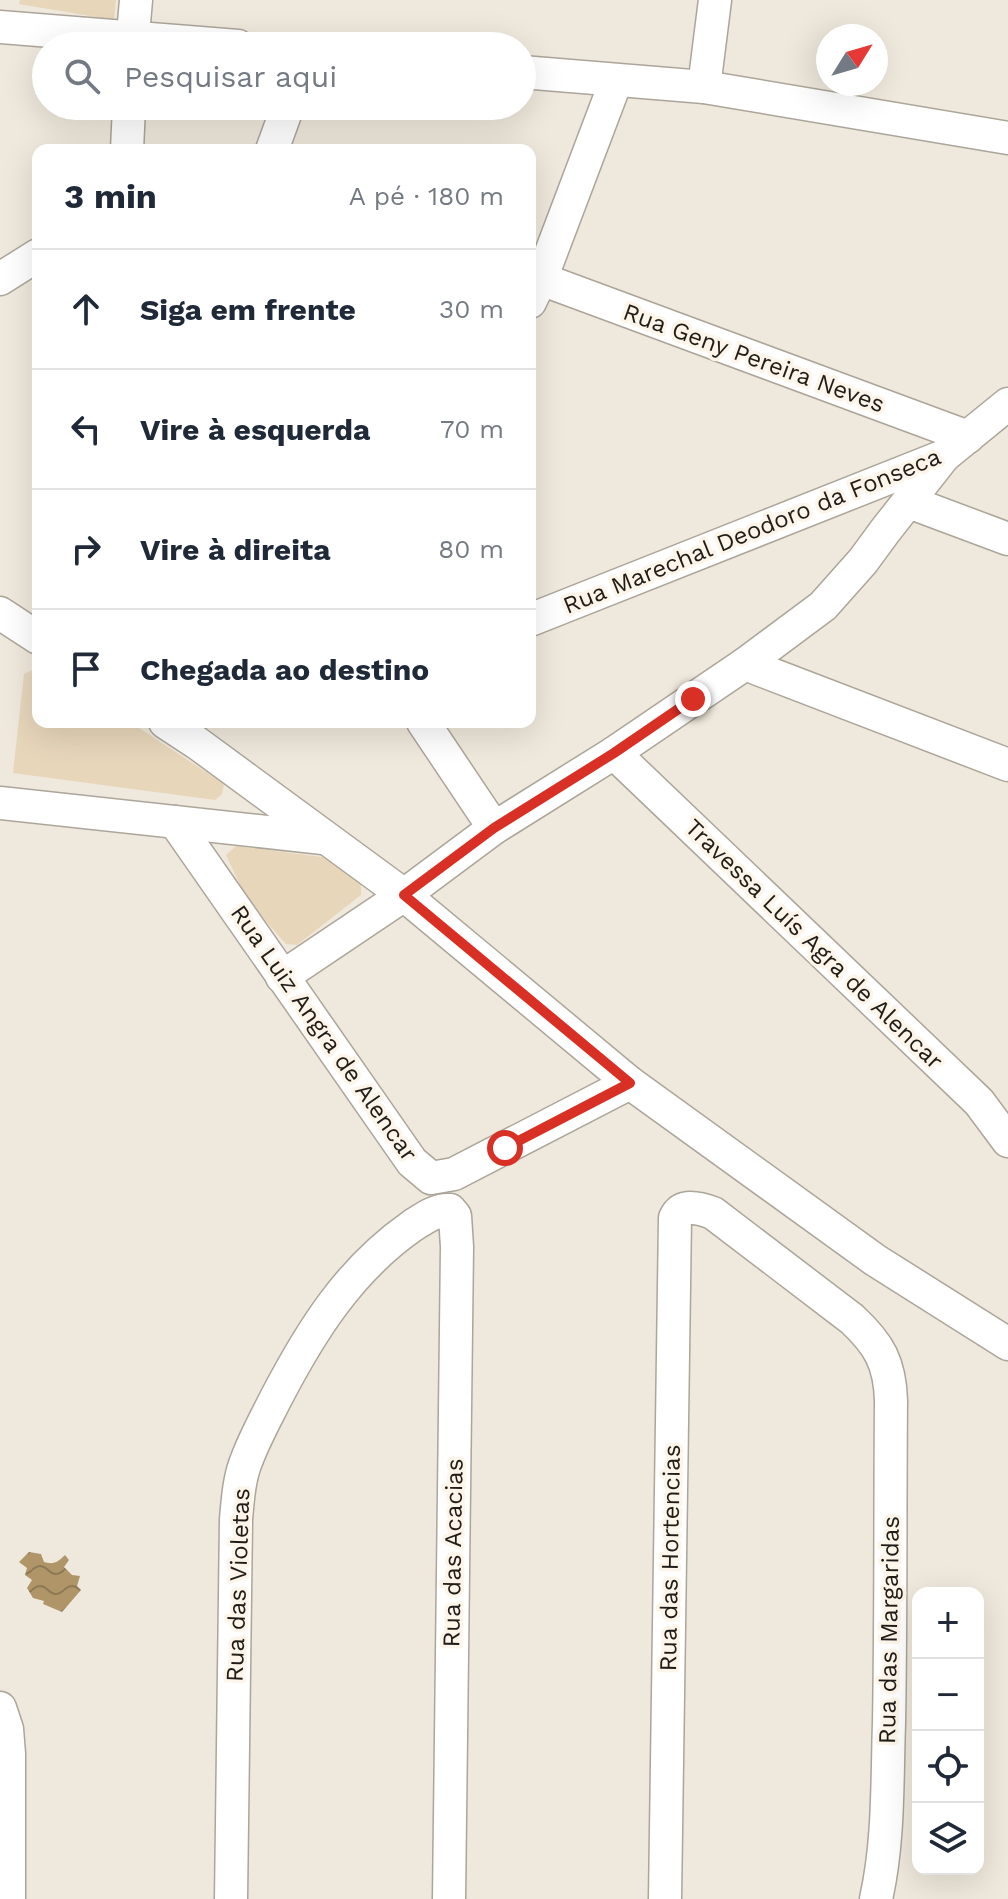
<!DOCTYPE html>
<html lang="pt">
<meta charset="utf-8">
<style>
body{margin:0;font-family:"Work Sans",sans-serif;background:#f2f2f3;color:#1f2937}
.controls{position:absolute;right:24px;bottom:24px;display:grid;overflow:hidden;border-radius:16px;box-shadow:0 8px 32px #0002}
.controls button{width:72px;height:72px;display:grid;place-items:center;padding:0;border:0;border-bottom:2px solid #e0e1e3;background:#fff;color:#1f2937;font:40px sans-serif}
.compass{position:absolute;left:816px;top:24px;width:72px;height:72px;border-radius:50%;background:#fff;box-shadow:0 8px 32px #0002;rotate:53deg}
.stop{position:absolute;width:24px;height:24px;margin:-18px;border:6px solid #d93025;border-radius:50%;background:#fff}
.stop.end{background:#d93025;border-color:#fff;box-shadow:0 2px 8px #0008}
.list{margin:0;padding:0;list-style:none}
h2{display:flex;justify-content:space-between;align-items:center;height:104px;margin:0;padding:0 32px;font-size:34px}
h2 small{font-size:26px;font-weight:400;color:#747a83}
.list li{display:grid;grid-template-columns:52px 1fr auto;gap:24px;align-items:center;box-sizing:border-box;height:120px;padding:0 32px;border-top:2px solid #e0e1e3}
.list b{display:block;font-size:30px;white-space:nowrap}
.list em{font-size:26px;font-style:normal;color:#747a83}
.icon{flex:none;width:44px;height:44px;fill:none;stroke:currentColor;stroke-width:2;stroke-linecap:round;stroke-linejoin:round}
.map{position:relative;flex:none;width:1008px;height:1899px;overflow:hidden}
.search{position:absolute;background:#fff;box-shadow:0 8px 32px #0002;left:32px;top:32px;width:504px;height:88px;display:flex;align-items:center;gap:20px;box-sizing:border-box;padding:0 28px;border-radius:44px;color:#747a83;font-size:30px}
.panel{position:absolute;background:#fff;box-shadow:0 8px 32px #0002;left:32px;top:144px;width:504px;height:584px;border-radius:16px}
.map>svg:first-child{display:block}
</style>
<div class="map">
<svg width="1008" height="1899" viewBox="0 0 1008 1899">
<defs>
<pattern id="water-waves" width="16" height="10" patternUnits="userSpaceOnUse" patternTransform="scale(2)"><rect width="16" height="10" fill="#af9568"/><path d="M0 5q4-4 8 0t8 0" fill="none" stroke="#8e7955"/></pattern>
</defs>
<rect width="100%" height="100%" fill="#efe8dc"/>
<g fill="#e7d6ba">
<polygon points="20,0 116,0 114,20 19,4"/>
<polygon points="38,667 38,722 130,722 224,784 222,794 215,800 13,773 24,674"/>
<polygon points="236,846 329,858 361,880 361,895 297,945 286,944 247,900 226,855"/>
</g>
<path fill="url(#water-waves)" d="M29,1552L41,1554L44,1562C54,1565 58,1562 65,1555L69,1560L64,1567L72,1575L80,1576L77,1586L81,1590L62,1612L43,1604L44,1601L33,1598L27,1588L32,1580L25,1575L27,1568L19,1562Z"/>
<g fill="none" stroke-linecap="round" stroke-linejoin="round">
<g stroke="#aca599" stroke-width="35">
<g id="street">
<polyline points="0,27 238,46"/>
<polyline points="132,46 136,0"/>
<polyline points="522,72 704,87 1008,138"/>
<polyline points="704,87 715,0"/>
<polyline points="127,150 129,106"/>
<polyline points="272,150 288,106"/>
<polyline points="0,279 38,255"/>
<polyline points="541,279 968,437"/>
<polyline points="530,302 541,279 616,81"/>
<polyline points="909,502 1008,539"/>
<polyline points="0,613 38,638"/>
<polyline points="530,620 944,456 1008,404"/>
<polyline points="745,664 1008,765"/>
<polyline points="165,722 197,743 404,895 630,1083 875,1260 1008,1344"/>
<polyline points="423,722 494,828"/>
<polyline points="614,753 979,1102 1008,1141"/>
<polyline points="0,803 323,838"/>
<polyline points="175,822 412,1162 431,1178 454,1174 630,1083"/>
<polyline points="282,977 404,895 494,828 614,753 745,664 823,606 863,561 885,531 944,456"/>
<polyline points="0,1708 7,1729 9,1754 9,1899"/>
<path d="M231,1899L236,1519C238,1498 239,1478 247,1459C255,1438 266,1418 276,1398C311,1331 349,1270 412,1226C423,1219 436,1209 450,1210L455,1216L457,1247L449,1899"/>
<path d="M665,1899L675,1218C682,1203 700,1208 713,1213L852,1319C879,1344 890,1363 891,1401C890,1508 891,1616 889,1723C887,1782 889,1841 876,1899"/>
</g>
</g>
<use href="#street" stroke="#fff" stroke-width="32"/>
</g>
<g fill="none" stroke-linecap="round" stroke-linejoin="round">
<polyline stroke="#d93025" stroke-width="10" points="505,1148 630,1083 404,895 494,828 614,753 693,699"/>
</g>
<g text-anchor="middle" stroke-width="7" stroke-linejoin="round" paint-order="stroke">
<g font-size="24" fill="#201d19" stroke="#fdf5e9">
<text transform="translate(754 358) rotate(20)" y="8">Rua Geny Pereira Neves</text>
<text transform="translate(752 531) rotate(-22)" y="8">Rua Marechal Deodoro da Fonseca</text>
<text transform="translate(814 944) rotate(44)" y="8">Travessa Luís Agra de Alencar</text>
<text transform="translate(324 1033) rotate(55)" y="8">Rua Luiz Angra de Alencar</text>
<text transform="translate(453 1553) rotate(-89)" y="8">Rua das Acacias</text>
<text transform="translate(670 1558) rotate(-89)" y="8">Rua das Hortencias</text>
<text transform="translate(238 1585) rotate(-88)" y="8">Rua das Violetas</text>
<text transform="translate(889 1630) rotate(-89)" y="8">Rua das Margaridas</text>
</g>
</g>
</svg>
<div class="controls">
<button>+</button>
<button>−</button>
<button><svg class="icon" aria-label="locate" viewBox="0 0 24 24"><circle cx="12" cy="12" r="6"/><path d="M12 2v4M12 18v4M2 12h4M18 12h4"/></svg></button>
<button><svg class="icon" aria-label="layers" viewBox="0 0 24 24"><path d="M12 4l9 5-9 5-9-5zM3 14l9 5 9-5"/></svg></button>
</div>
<svg class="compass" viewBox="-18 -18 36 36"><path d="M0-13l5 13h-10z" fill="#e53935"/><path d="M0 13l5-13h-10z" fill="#747a83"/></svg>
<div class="stop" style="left:505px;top:1148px"></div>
<div class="stop end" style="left:693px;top:699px"></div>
<div class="search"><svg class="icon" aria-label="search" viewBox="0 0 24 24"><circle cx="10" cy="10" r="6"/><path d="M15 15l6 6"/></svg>Pesquisar aqui</div>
<section class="panel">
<h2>3 min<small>A pé · 180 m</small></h2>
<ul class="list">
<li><svg class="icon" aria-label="ahead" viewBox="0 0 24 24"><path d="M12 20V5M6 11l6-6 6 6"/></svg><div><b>Siga em frente</b></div><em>30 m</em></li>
<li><svg class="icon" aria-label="left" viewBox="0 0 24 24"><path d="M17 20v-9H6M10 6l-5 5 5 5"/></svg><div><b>Vire à esquerda</b></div><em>70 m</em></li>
<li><svg class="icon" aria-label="right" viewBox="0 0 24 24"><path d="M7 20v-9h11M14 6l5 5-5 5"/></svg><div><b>Vire à direita</b></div><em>80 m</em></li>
<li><svg class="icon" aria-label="arrive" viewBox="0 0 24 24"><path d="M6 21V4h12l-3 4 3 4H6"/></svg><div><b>Chegada ao destino</b></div></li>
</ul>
</section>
</div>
